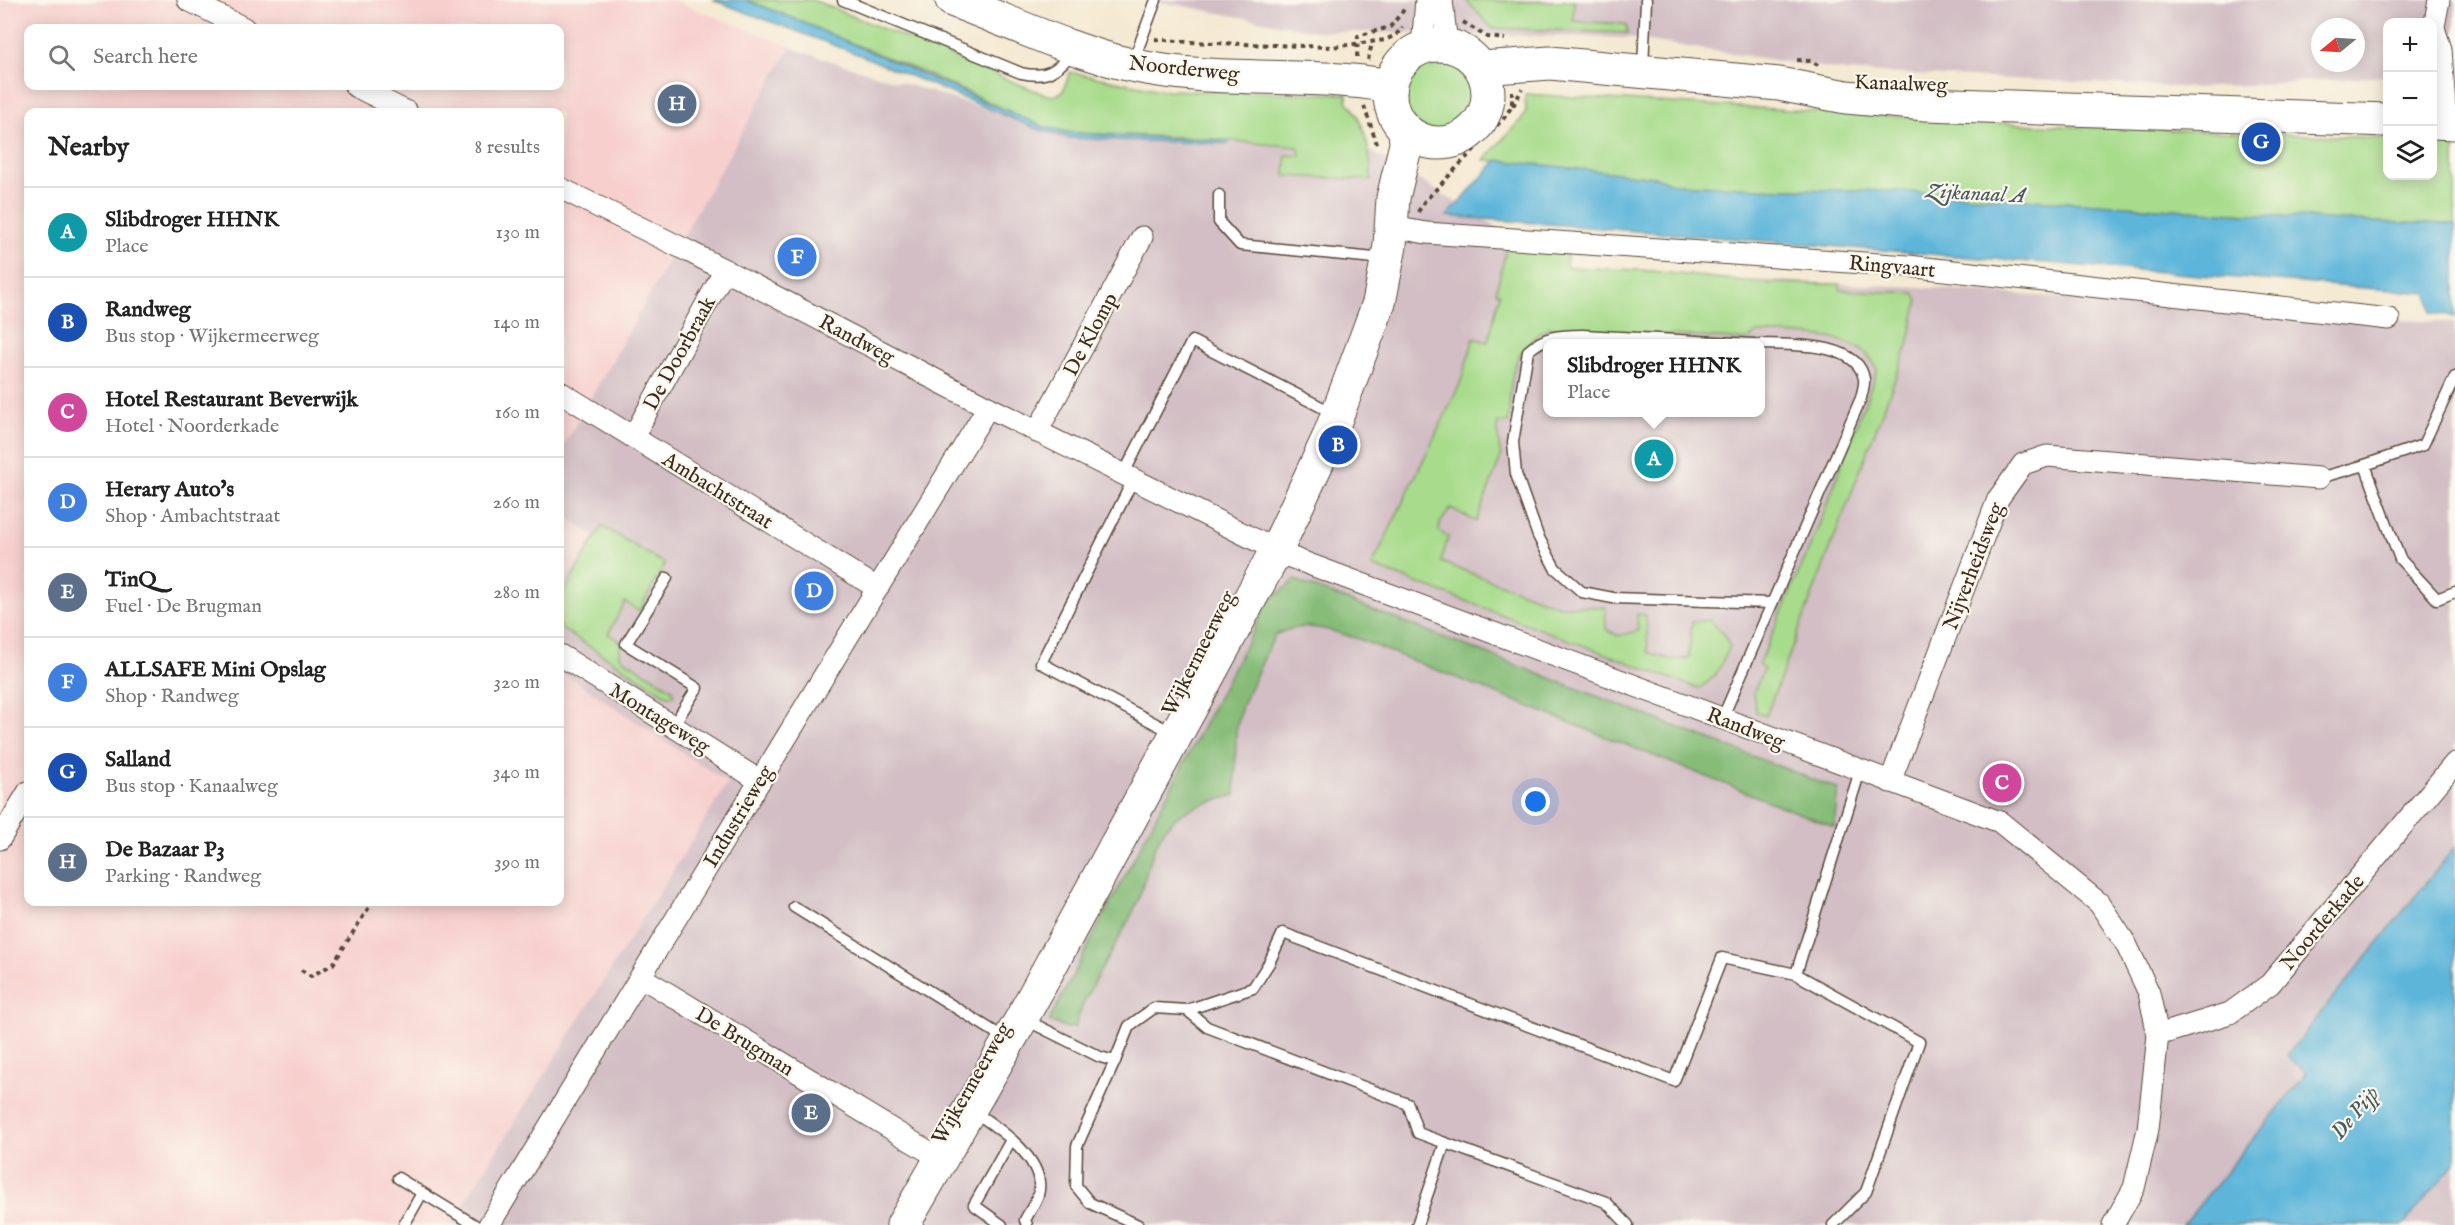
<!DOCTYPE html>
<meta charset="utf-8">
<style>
body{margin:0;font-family:"IM FELL English",serif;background:#f2f2f2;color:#222}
.controls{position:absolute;right:18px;top:18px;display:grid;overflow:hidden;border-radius:12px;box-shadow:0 3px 15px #0003}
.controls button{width:54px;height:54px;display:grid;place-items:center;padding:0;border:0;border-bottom:2px solid #e0e0e0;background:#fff;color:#222;font:30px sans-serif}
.compass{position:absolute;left:2311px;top:18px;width:54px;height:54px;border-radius:50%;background:#fff;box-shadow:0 3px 15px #0003;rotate:252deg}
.you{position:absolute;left:1536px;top:802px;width:21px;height:21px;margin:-15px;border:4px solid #fff;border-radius:50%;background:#1a73e8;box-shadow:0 0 0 9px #1a73e833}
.badge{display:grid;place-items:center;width:39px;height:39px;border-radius:50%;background:#111827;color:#fff;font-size:20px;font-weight:700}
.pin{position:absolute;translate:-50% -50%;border:3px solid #fff;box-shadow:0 2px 6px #0006}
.popup{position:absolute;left:1543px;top:339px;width:222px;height:78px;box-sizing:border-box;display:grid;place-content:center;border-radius:12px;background:#fff;filter:drop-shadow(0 2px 4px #0005);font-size:20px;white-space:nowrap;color:#767676}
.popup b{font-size:22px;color:#222}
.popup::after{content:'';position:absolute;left:50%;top:100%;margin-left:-12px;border:12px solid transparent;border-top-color:#fff}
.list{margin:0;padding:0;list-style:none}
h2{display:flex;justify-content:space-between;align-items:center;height:78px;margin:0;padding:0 24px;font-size:26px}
h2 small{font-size:20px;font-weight:400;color:#767676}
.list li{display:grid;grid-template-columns:39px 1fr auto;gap:18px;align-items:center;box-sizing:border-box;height:90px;padding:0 24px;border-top:2px solid #e0e0e0}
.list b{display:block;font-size:22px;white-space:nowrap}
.list p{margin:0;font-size:20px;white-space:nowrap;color:#767676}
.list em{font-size:20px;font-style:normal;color:#767676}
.icon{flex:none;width:33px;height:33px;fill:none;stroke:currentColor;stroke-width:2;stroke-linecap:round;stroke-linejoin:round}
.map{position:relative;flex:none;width:2455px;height:1225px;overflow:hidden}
.search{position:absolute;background:#fff;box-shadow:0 3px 15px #0003;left:24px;top:24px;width:540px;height:66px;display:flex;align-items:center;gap:15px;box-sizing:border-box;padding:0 21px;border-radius:12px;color:#767676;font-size:22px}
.panel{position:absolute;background:#fff;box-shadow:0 3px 15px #0003;left:24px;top:108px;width:540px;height:798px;border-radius:12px}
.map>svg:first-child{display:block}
</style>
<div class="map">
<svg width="2455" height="1225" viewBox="0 0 2455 1225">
<rect width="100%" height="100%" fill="#fbf7ec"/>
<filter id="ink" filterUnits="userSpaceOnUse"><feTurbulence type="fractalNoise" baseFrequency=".0167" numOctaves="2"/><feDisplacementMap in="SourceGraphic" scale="12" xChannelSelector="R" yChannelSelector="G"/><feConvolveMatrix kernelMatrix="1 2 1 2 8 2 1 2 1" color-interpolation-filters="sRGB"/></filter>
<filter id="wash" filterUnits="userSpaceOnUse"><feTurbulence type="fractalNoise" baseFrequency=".008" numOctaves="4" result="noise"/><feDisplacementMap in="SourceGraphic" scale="24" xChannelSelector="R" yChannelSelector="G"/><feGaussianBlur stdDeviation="1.35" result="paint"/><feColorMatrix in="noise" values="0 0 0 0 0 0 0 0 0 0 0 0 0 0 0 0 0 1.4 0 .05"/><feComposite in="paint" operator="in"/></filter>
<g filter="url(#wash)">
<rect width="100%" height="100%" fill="#f4e9d2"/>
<g fill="#f7d0ce" fill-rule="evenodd">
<path d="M0,0H672L797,49L680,269L560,466V112H28V902H560V671L741,787L463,1225H0ZM28,28H560V86H28Z"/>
<polygon points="560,513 595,536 560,591"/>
</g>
<g fill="#d2bec4" fill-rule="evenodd">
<path d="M1151,0H2455V71L2432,22H2388L2387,76L2196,88L1847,71L1629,38L1315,31ZM2320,27H2356V63H2320Z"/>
<path d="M790,48L1053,130L1371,151L1573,273L1919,287L2226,310L2455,323V1225H450L728,783L560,671V591L595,536L560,513V452ZM1548,344H1760V412H1548Z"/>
</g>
<g fill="#a8dc8c" stroke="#728355" stroke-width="1.5">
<path d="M746,0H813L1043,94L1055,96L1063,91L1070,72L1161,90L1347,94V101C1365,119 1371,155 1371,180L1285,176L1286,155L1301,156L1298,147L1200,138L1072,133L1044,127L920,71Z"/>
<polygon points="1466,0 1537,2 1574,0 1573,21 1626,24 1628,33 1492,28"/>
<circle cx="1437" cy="96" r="34"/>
<polygon points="1525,94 2037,125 2387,138 2388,176 2432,176 2433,140 2455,140 2455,224 2371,222 1897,191 1780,189 1676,184 1655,177 1484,160 1524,116 1526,111"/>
<path d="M1508,241L1562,249L1567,255L1566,267L1641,270L1762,283L1840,284V290L1914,293L1918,300L1908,345L1766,716L1756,712L1753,694L1764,669L1759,665L1818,528L1877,370C1862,329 1793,336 1757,333L1748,340L1549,327C1507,351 1512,380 1508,423H1498L1497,430L1501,457L1476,522L1451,508L1440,523L1439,531L1448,537L1441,562L1559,606L1605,607L1606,629L1618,636L1638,631L1637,614L1646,615L1648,652C1659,657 1678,663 1689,657L1692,622L1709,620L1724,634L1730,647L1715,676L1699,689L1372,566L1460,384L1474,338L1488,342L1500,293L1496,292Z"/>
<polygon points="602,526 665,564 639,611 625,602 608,634 620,641 620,657 672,689 674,696 668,696 560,628 560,600"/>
</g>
<path fill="#86bc78" stroke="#60734b" stroke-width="1.5" d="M1295,580L1838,789L1834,827L1358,639C1328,629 1305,620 1275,635L1242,705L1236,731L1235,795C1215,801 1192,805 1176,818C1150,838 1148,878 1136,905C1118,946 1088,983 1075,1027L1067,1028L1049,1021L1268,602Z"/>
<g fill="#5db6da" stroke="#4c707c" stroke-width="1.5">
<polygon points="713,0 746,0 793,18 1044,127 1072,133 1230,141 1228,144 1069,138 1035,128 860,55"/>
<polygon points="1497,160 1655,177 1676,184 1780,189 1897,191 2371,222 2455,224 2455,317 2431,312 2428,293 1447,216"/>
<polygon points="2455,847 2455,1163 2403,1225 2183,1225 2307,1073 2287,1055"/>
</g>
</g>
<g filter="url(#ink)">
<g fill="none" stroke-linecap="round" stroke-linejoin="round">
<g stroke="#574739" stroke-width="13">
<g id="lane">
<path d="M843,0L1021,73C1047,79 1055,71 1073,53"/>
<polyline points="1133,62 1156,0"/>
<polyline points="1643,68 1646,0"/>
<polyline points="1219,195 1219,222 1240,245 1385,259"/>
<path d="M1754,344L1582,335C1559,335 1545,336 1528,351L1513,442L1516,474L1538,536L1555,568L1582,592L1613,598L1772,603"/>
<polyline points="2365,465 2423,445 2455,377"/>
<polyline points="1123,475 1192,341 1335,414"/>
<polyline points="2319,478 2365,465 2400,559 2437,599 2455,592"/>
<polyline points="1133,480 1041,663 1173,733"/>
<polyline points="667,578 626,644 697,688 673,726"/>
<path d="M1722,719L1861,398C1862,393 1865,384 1864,379C1858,341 1789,345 1760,344"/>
<polyline points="794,907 1006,1039"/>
<polyline points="1796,974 1919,1042 1866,1192 1833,1225"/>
<polyline points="1187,1010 1207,1027 1408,1104 1418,1133 1606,1202 1628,1225"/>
<polyline points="1026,1020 1100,1057 1115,1061 1129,1026 1154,1008 1187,1010 1253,988 1269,963 1283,933 1674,1081 1722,958 1796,974 1860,771"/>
<polyline points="1115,1061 1077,1146 1076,1186 1090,1203 1138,1225"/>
<path d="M973,1111C997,1127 1048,1160 1038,1195C1035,1204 1029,1212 1025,1220L1027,1225"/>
<polyline points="398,1178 475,1225"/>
<polyline points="404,1225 422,1193"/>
<polyline points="1002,1225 974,1205 1011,1140"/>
<polyline points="1417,1225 1445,1143"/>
</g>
</g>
<g stroke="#574739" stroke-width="23">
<g id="street">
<polyline points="188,0 244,28"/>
<polyline points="1442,0 1447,45"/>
<polyline points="2435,31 2441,49 2446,122"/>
<polyline points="2432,37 2439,0"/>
<polyline points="1422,47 1426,0"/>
<polyline points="355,86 407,112"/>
<polyline points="560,188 690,252 988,407 1290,557 2000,822 2099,903 2126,944 2149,993 2158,1035 2148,1129 2134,1188 2113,1225"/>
<polyline points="1393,227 1426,233 1908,266 2389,319"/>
<polyline points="560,392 877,588"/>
<polyline points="1037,432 1142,237"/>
<polyline points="633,437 725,270"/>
<polyline points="560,655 760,781"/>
<polyline points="1890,782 1998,499 2023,464 2047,456 2319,478"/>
<polyline points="0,839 28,792"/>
<polyline points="641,977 931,1153 940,1162"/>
<polyline points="2158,1035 2230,1013 2270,984 2455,763"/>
<polyline points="489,1225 988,407"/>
</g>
</g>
<g stroke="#574739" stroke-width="35">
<g id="primary">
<path d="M952,0C1011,22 1070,51 1131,65C1216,84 1305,71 1390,86"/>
<circle cx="1439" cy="94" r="49"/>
<polyline points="1481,68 1550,63 1779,84 1846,97 1926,104 2388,120"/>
<polyline points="2432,122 2455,123"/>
<polyline points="903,1225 1022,1018 1276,551 1329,437 1379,303 1390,246 1393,198 1406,144 1405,131"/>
</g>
</g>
<g stroke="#574739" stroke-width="4" stroke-dasharray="4.5 4.5" stroke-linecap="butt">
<polyline points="1463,22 1487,37 1505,39"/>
<polyline points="1155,39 1188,42 1332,47 1385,40 1396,35 1403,27"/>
<polyline points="1357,57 1358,36 1390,27 1406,7"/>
<polyline points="1368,60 1372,43"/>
<polyline points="1797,60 1811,61 1818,65"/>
<polyline points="1364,106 1378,147"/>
<polyline points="1513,106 1522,89"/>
<polyline points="1418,212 1424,202 1504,118 1512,106 1512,91"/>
<polyline points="301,970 311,976 333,964 371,904"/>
</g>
<use href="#lane" stroke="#fff" stroke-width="10"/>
<use href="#street" stroke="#fff" stroke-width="21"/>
<use href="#primary" stroke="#fff" stroke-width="33"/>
</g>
</g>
<g text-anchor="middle" stroke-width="4.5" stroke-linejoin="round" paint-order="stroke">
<g font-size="21" fill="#3b2a1e" stroke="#fbf7ec">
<text transform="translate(1184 68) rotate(6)" y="7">Noorderweg</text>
<text transform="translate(1901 83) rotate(2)" y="7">Kanaalweg</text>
<text transform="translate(1892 266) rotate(5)" y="7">Ringvaart</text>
<text transform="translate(1090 334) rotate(-62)" y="7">De Klomp</text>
<text transform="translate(857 339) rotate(28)" y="7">Randweg</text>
<text transform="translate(679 353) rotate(-61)" y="7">De Doorbraak</text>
<text transform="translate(718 490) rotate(32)" y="7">Ambachtstraat</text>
<text transform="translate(1973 566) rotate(-69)" y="7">Nijverheidsweg</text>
<text transform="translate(1198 653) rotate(-63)" y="7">Wijkermeerweg</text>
<text transform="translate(660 718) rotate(32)" y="7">Montageweg</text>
<text transform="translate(1746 728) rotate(21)" y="7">Randweg</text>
<text transform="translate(738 816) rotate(-59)" y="7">Industrieweg</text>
<text transform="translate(2322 922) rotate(-50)" y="7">Noorderkade</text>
<text transform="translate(745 1041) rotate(32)" y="7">De Brugman</text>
<text transform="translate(971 1083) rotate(-60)" y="7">Wijkermeerweg</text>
</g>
<g font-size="22" font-style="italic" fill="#475b60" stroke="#fbf7ec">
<text transform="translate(1976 192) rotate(3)" y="8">Zijkanaal A</text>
<text transform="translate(2354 1112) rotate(-50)" y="8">De Pijp</text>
</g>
</g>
</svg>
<div class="controls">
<button>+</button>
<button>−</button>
<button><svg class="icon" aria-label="layers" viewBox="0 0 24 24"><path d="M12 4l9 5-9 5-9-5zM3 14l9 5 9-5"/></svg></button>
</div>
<svg class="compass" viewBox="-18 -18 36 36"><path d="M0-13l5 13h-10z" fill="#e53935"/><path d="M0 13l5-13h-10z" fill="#767676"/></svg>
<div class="you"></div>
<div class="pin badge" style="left:1654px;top:459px;background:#0f9aa8">A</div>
<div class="popup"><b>Slibdroger HHNK</b>Place</div>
<div class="pin badge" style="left:1338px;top:445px;background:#1a4fb4">B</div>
<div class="pin badge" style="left:2002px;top:783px;background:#d1479c">C</div>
<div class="pin badge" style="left:814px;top:591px;background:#3f7fe0">D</div>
<div class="pin badge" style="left:811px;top:1113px;background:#5c6f8a">E</div>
<div class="pin badge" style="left:797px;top:257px;background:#3f7fe0">F</div>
<div class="pin badge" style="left:2261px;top:142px;background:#1a4fb4">G</div>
<div class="pin badge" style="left:677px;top:104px;background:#5c6f8a">H</div>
<div class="search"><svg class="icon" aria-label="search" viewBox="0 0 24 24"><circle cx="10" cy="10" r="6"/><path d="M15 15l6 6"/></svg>Search here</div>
<section class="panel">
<h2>Nearby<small>8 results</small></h2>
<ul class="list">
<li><span class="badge" style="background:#0f9aa8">A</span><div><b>Slibdroger HHNK</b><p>Place</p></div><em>130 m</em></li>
<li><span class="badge" style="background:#1a4fb4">B</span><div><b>Randweg</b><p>Bus stop · Wijkermeerweg</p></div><em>140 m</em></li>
<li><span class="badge" style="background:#d1479c">C</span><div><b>Hotel Restaurant Beverwijk</b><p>Hotel · Noorderkade</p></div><em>160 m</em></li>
<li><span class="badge" style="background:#3f7fe0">D</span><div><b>Herary Auto's</b><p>Shop · Ambachtstraat</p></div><em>260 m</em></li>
<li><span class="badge" style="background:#5c6f8a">E</span><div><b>TinQ</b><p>Fuel · De Brugman</p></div><em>280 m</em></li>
<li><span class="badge" style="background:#3f7fe0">F</span><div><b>ALLSAFE Mini Opslag</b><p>Shop · Randweg</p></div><em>320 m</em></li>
<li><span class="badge" style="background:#1a4fb4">G</span><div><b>Salland</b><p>Bus stop · Kanaalweg</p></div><em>340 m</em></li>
<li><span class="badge" style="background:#5c6f8a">H</span><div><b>De Bazaar P3</b><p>Parking · Randweg</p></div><em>390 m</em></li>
</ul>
</section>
</div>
